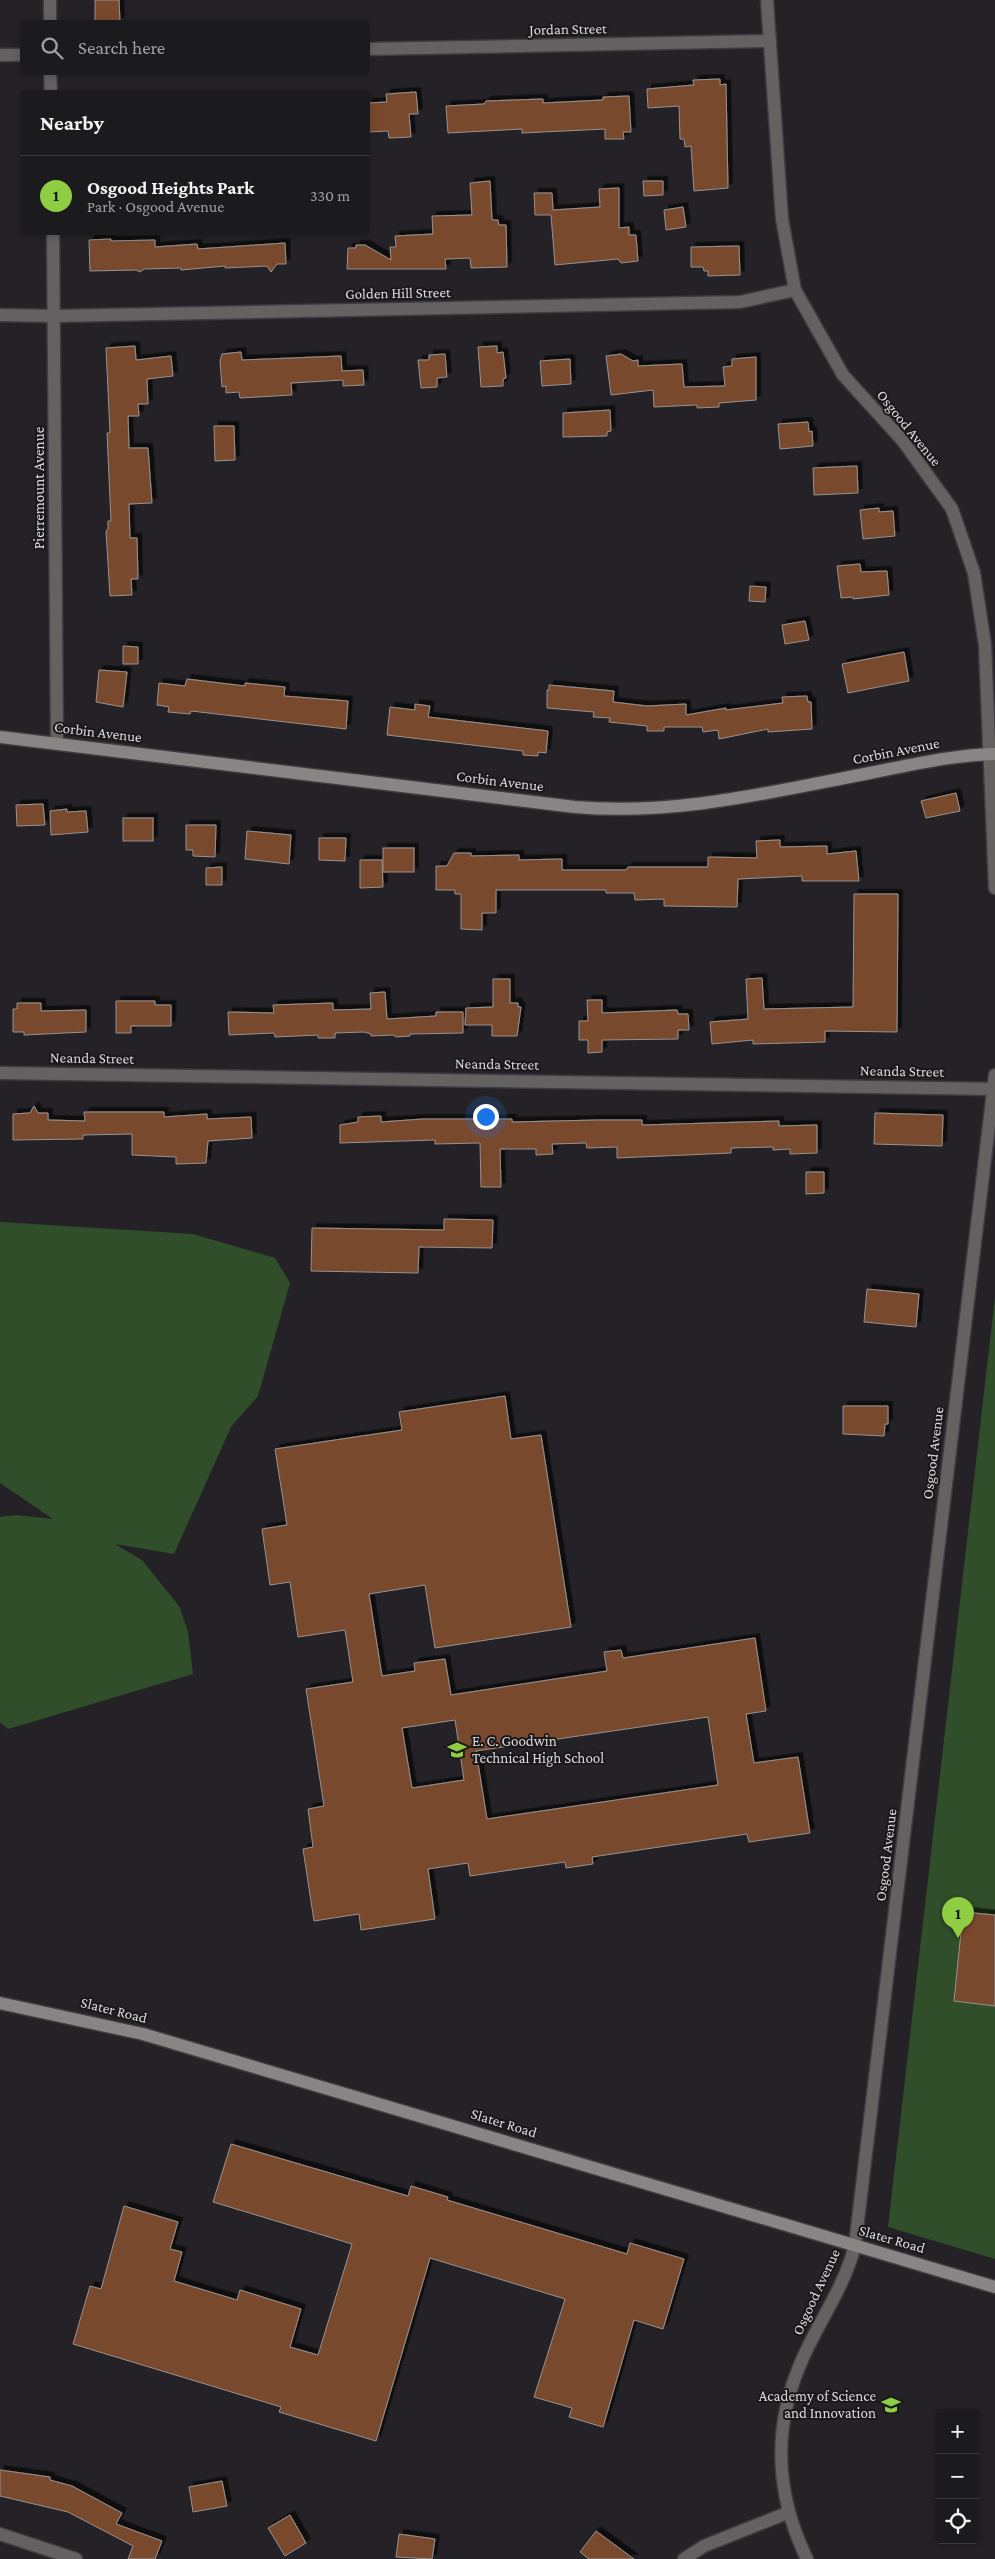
<!DOCTYPE html>
<meta charset="utf-8">
<style>
body{margin:0;font-family:"Crimson Pro",serif;background:#242325;color:#f1f3f6}
.controls{position:absolute;right:15px;bottom:15px;display:grid;overflow:hidden;border-radius:5px;box-shadow:0 2px 8px #0003}
.controls button{width:45px;height:45px;display:grid;place-items:center;padding:0;border:0;border-bottom:1px solid #39383b;background:#1b1a1c;color:#f1f3f6;font:25px sans-serif}
.you{position:absolute;left:485px;top:1116px;width:18px;height:18px;margin:-12px;border:4px solid #fff;border-radius:50%;background:#1a73e8;box-shadow:0 0 0 8px #1a73e833}
.badge{display:grid;place-items:center;width:32px;height:32px;border-radius:50%;background:#8fcd42;color:#111;font-size:16px;font-weight:700}
.pin{position:absolute;translate:-50% -41px;filter:drop-shadow(0 1px 2px #0008)}
.pin::after{content:'';position:absolute;top:26px;width:18px;height:15px;background:inherit;clip-path:polygon(0 0,100% 0,50% 100%)}
.list{margin:0;padding:0;list-style:none}
h2{display:flex;justify-content:space-between;align-items:center;height:65px;margin:0;padding:0 20px;font-size:21px}
h2 small{font-size:16px;font-weight:400;color:#a0a1a3}
.list li{display:grid;grid-template-columns:32px 1fr auto;gap:15px;align-items:center;box-sizing:border-box;height:80px;padding:0 20px;border-top:1px solid #39383b}
.list b{display:block;font-size:19px;white-space:nowrap}
.list p{margin:0;font-size:16px;white-space:nowrap;color:#a0a1a3}
.list em{font-size:16px;font-style:normal;color:#a0a1a3}
.icon{flex:none;width:28px;height:28px;fill:none;stroke:currentColor;stroke-width:2;stroke-linecap:round;stroke-linejoin:round}
.map{position:relative;flex:none;width:995px;height:2559px;overflow:hidden}
.search{position:absolute;background:#1b1a1c;box-shadow:0 2px 8px #0003;left:20px;top:20px;width:350px;height:55px;display:flex;align-items:center;gap:12px;box-sizing:border-box;padding:0 18px;border-radius:5px;color:#a0a1a3;font-size:19px}
.panel{position:absolute;background:#1b1a1c;box-shadow:0 2px 8px #0003;left:20px;top:90px;width:350px;height:145px;border-radius:5px}
.map>svg:first-child{display:block}
</style>
<div class="map">
<svg width="995" height="2559" viewBox="0 0 995 2559">
<defs>
<filter id="shadow"><feDropShadow dx="4.5" dy="-4.5" stdDeviation="0" flood-color="#0009"/></filter>
</defs>
<rect width="100%" height="100%" fill="#242226"/>
<g fill="#304e2a">
<polygon points="0,1222 193,1234 275,1258 290,1283 258,1396 231,1427 174,1554 115,1544 142,1560 179,1606 188,1631 193,1674 8,1729 0,1722 0,1517 16,1515 53,1519 0,1483"/>
<polygon points="995,1297 995,2259 888,2227"/>
</g>
<g fill="#79492e" stroke="#98928f" fill-rule="evenodd" filter="url(#shadow)">
<polygon points="95,0 119,0 120,22 95,22"/>
<polygon points="720,79 720,85 726,84 728,188 694,191 691,146 685,147 684,139 680,139 679,106 648,108 647,89 694,85 693,80"/>
<polygon points="416,92 418,114 409,114 411,137 389,138 388,131 368,132 368,103 387,102 386,94"/>
<polygon points="629,96 631,132 623,132 624,139 605,139 605,129 522,133 522,129 448,133 446,106 484,104 486,101 543,99 543,103 603,100 603,97"/>
<polygon points="490,181 492,220 498,220 499,225 506,225 507,267 471,268 470,258 445,259 446,269 347,269 348,248 356,248 356,245 365,245 391,260 390,247 396,247 395,236 433,234 432,216 472,215 470,183"/>
<polygon points="643,181 663,181 663,195 644,196"/>
<polygon points="619,188 619,228 629,227 629,235 636,235 638,261 621,263 618,259 555,265 551,215 535,215 534,193 552,193 553,210 600,207 599,189"/>
<polygon points="683,207 686,227 666,230 664,210"/>
<polygon points="111,239 111,241 155,240 155,247 197,244 198,249 285,243 286,264 277,264 271,272 267,266 225,268 225,266 181,270 181,268 144,269 140,272 136,270 90,271 89,240"/>
<polygon points="739,246 740,275 708,276 708,271 704,271 703,267 691,267 691,247"/>
<polygon points="135,346 136,360 171,356 173,376 147,379 148,404 138,404 139,416 128,416 129,448 148,448 152,503 129,504 130,538 137,538 138,579 131,579 132,595 110,596 106,531 108,529 108,521 111,521 107,433 110,433 106,348"/>
<polygon points="497,346 497,353 503,352 506,378 503,379 503,386 481,387 478,347"/>
<polygon points="241,352 242,360 341,356 342,371 363,370 364,385 343,386 343,380 291,383 292,395 240,398 239,392 226,393 226,386 222,387 220,361 222,354"/>
<polygon points="445,354 447,377 437,378 437,387 421,388 418,360 429,360 429,355"/>
<polygon points="621,354 633,361 638,360 638,366 682,364 684,387 725,386 723,367 732,366 732,359 756,357 756,400 719,403 719,407 697,408 697,405 654,407 653,390 611,395 606,356"/>
<polygon points="570,359 571,384 542,386 540,361"/>
<polygon points="610,410 611,431 607,432 607,436 563,437 563,413"/>
<polygon points="808,422 809,432 812,431 813,446 780,449 778,424"/>
<polygon points="214,426 234,426 235,460 215,461"/>
<polygon points="857,466 858,493 814,495 813,468"/>
<polygon points="879,508 879,512 893,511 895,536 863,539 860,510"/>
<polygon points="860,564 861,572 887,571 889,595 853,599 853,597 841,598 837,566"/>
<polygon points="750,586 766,587 765,602 749,601"/>
<polygon points="805,621 809,640 785,644 782,625"/>
<polygon points="123,646 138,647 138,664 123,664"/>
<polygon points="904,652 909,681 848,693 842,664"/>
<polygon points="99,670 127,672 123,707 96,702"/>
<polygon points="187,679 245,686 245,683 285,687 284,696 348,701 346,729 191,711 190,714 168,712 169,707 157,705 159,683 185,686"/>
<polygon points="549,685 614,691 613,702 647,706 686,704 686,715 726,708 726,710 783,703 782,697 807,696 808,702 811,702 812,729 768,732 768,729 719,739 718,730 703,732 702,727 664,727 664,731 647,731 647,726 609,722 610,718 593,717 594,712 547,708 547,690 549,690"/>
<polygon points="415,704 430,706 428,717 548,731 546,753 538,752 538,756 523,755 523,751 387,735 390,707 415,710"/>
<polygon points="956,793 960,811 926,818 921,801"/>
<polygon points="43,804 45,825 17,826 16,805"/>
<polygon points="67,809 67,812 86,811 88,832 51,835 50,811"/>
<rect x="123" y="818" width="30" height="23"/>
<polygon points="186,825 216,825 215,857 193,856 193,850 186,850"/>
<polygon points="247,831 291,835 289,864 245,859"/>
<polygon points="319,838 346,838 345,861 319,860"/>
<polygon points="780,840 780,847 827,846 827,854 856,851 859,881 802,881 802,876 738,879 737,907 664,906 664,899 635,900 634,893 606,893 606,890 496,890 496,913 482,913 482,930 461,929 461,894 455,894 455,890 436,890 436,866 447,866 454,853 471,853 471,856 519,855 519,860 562,859 562,870 626,870 628,867 708,867 708,857 757,858 756,841"/>
<rect x="383" y="848" width="31" height="24"/>
<polygon points="360,860 382,860 383,887 360,888"/>
<polygon points="222,867 222,885 206,885 206,868"/>
<polygon points="854,894 898,894 897,1032 825,1031 825,1042 753,1044 753,1040 712,1044 710,1022 748,1019 746,979 762,978 764,1009 853,1007"/>
<polygon points="493,979 510,979 510,1003 518,1003 518,1007 521,1007 517,1036 492,1036 492,1025 465,1025 466,1008 493,1007"/>
<polygon points="385,992 387,1019 436,1016 436,1012 463,1012 463,1033 410,1034 410,1036 396,1037 393,1035 371,1036 371,1034 364,1032 335,1033 335,1038 318,1038 318,1035 275,1037 274,1033 229,1035 228,1012 274,1013 273,1005 333,1003 333,1010 371,1009 370,993"/>
<polygon points="587,1000 602,1000 602,1013 677,1010 678,1014 688,1014 689,1030 678,1030 678,1039 602,1040 602,1052 588,1053 588,1040 579,1040 579,1021 588,1021"/>
<polygon points="116,1001 155,1001 155,1005 171,1005 171,1026 131,1026 131,1033 116,1033"/>
<polygon points="17,1003 41,1003 41,1011 86,1010 86,1032 24,1035 24,1032 13,1032 13,1009 17,1009"/>
<polygon points="34,1106 38,1113 48,1113 48,1120 85,1121 84,1112 164,1112 164,1117 207,1114 207,1119 251,1117 252,1138 208,1141 206,1163 176,1164 176,1157 132,1155 132,1134 83,1135 83,1139 13,1140 13,1114 30,1113"/>
<polygon points="875,1113 943,1115 942,1146 874,1144"/>
<polygon points="381,1116 381,1122 423,1119 512,1119 512,1122 598,1120 642,1120 642,1125 779,1121 779,1126 817,1125 817,1153 790,1154 790,1149 773,1150 773,1147 731,1148 731,1153 617,1158 617,1147 587,1148 586,1143 552,1144 553,1154 536,1155 536,1149 500,1149 501,1187 481,1187 480,1143 435,1144 435,1140 340,1143 340,1125 358,1122 358,1117"/>
<polygon points="806,1172 824,1172 824,1193 806,1194"/>
<polygon points="444,1219 493,1220 492,1248 419,1247 418,1273 311,1271 312,1228 444,1230"/>
<polygon points="867,1289 919,1294 916,1327 864,1322"/>
<path d="M505,1396L511,1439L541,1435L571,1627L435,1648L425,1585L369,1594L382,1676L415,1671L414,1663L445,1659L451,1695L607,1671L604,1652L621,1650L623,1658L755,1638L766,1711L746,1714L754,1763L798,1757L810,1833L749,1842L747,1834L592,1857L593,1864L566,1868L565,1862L470,1876L468,1863L428,1869L435,1919L361,1930L359,1914L314,1921L303,1849L313,1847L308,1809L324,1806L306,1689L353,1682L345,1630L298,1637L290,1582L270,1585L262,1529L287,1525L275,1449L402,1430L399,1412ZM708,1717L718,1785L487,1819L476,1751ZM455,1720L464,1780L412,1788L402,1728Z"/>
<polygon points="843,1406 888,1406 888,1424 885,1424 884,1436 843,1434"/>
<polygon points="963,1912 995,1915 995,2006 954,2001"/>
<polygon points="231,2144 408,2196 411,2186 448,2197 447,2200 627,2254 630,2243 684,2259 663,2329 634,2320 603,2427 569,2417 572,2408 534,2397 565,2299 430,2258 376,2441 279,2412 281,2407 73,2344 90,2286 101,2289 124,2206 178,2222 170,2249 182,2252 174,2281 237,2300 240,2290 301,2309 290,2347 318,2355 352,2244 213,2202"/>
<polygon points="0,2470 50,2477 50,2480 72,2486 122,2513 116,2524 162,2541 155,2559 128,2559 133,2546 68,2512 0,2496"/>
<polygon points="222,2481 227,2506 193,2512 189,2487"/>
<polygon points="290,2515 306,2543 285,2556 268,2528"/>
<polygon points="596,2531 634,2559 589,2559 580,2552"/>
<polygon points="399,2534 435,2539 432,2559 396,2557"/>
</g>
<g fill="none" stroke-linecap="round" stroke-linejoin="round">
<g stroke="#3e3c3f" stroke-width="15">
<g id="minor">
<polyline points="50,22 50,0"/>
<polyline points="368,49 770,41"/>
<polyline points="0,55 22,55"/>
<polyline points="50,72 51,92"/>
<polyline points="53,232 57,744"/>
<polyline points="0,315 55,316 740,302 795,290"/>
<polyline points="0,1073 994,1089"/>
<polyline points="0,2534 76,2559"/>
<polyline points="684,2559 704,2546 787,2513"/>
<path d="M807,2559C775,2493 772,2428 802,2360C819,2321 845,2286 855,2245"/>
</g>
</g>
<g stroke="#3e3c3f" stroke-width="15">
<g id="tertiary">
<polyline points="767,0 782,219 795,290 843,375 903,441 952,509 974,573 985,645 995,888"/>
<polyline points="855,2245 995,1075"/>
</g>
</g>
<g stroke="#3e3c3f" stroke-width="15">
<g id="secondary">
<path d="M0,737L575,807C677,816 775,791 875,772C915,764 954,755 995,754"/>
<polyline points="0,2003 143,2034 995,2287"/>
</g>
</g>
<use href="#minor" stroke="#646161" stroke-width="12"/>
<use href="#tertiary" stroke="#646161" stroke-width="12"/>
<use href="#secondary" stroke="#898584" stroke-width="12"/>
</g>
<defs>
<g id="school-bare" transform="scale(1.5)"><path d="M0-5L7-2L0 1L-7-2ZM-4 1L0 2.5L4 1V4Q0 6-4 4Z" fill="#8fcd42" stroke="#1b181c" stroke-width="2.5" paint-order="stroke"/></g>
</defs>
<g fill-rule="evenodd">
<use href="#school-bare" x="457" y="1750"/>
<use href="#school-bare" x="891" y="2405"/>
</g>
<g text-anchor="middle" stroke-width="4" stroke-linejoin="round" paint-order="stroke">
<g font-size="15" fill="#dbdadc" stroke="#1b181c">
<text transform="translate(568 29) rotate(-1)" y="5">Jordan Street</text>
<text transform="translate(398 293) rotate(-1)" y="5">Golden Hill Street</text>
<text transform="translate(909 428) rotate(51)" y="5">Osgood Avenue</text>
<text transform="translate(39 488) rotate(-90)" y="5">Pierremount Avenue</text>
<text transform="translate(98 732) rotate(7)" y="5">Corbin Avenue</text>
<text transform="translate(896 751) rotate(-11)" y="5">Corbin Avenue</text>
<text transform="translate(500 781) rotate(7)" y="5">Corbin Avenue</text>
<text transform="translate(92 1058) rotate(1)" y="5">Neanda Street</text>
<text transform="translate(497 1064) rotate(1)" y="5">Neanda Street</text>
<text transform="translate(902 1071) rotate(1)" y="5">Neanda Street</text>
<text transform="translate(933 1453) rotate(-83)" y="5">Osgood Avenue</text>
<text transform="translate(886 1855) rotate(-83)" y="5">Osgood Avenue</text>
<text transform="translate(114 2010) rotate(14)" y="5">Slater Road</text>
<text transform="translate(504 2123) rotate(17)" y="5">Slater Road</text>
<text transform="translate(892 2239) rotate(16)" y="5">Slater Road</text>
<text transform="translate(816 2292) rotate(-65)" y="5">Osgood Avenue</text>
</g>
<g font-size="15" fill="#dbdadc" stroke="#1b181c" text-anchor="start">
<text x="472" y="1746">E. C. Goodwin<tspan x="472" dy="17">Technical High School</tspan></text>
<text x="876" y="2401" text-anchor="end">Academy of Science<tspan x="876" dy="17">and Innovation</tspan></text>
</g>
</g>
</svg>
<div class="controls">
<button>+</button>
<button>−</button>
<button><svg class="icon" aria-label="locate" viewBox="0 0 24 24"><circle cx="12" cy="12" r="6"/><path d="M12 2v4M12 18v4M2 12h4M18 12h4"/></svg></button>
</div>
<div class="you"></div>
<div class="pin badge" style="left:958px;top:1938px">1</div>
<div class="search"><svg class="icon" aria-label="search" viewBox="0 0 24 24"><circle cx="10" cy="10" r="6"/><path d="M15 15l6 6"/></svg>Search here</div>
<section class="panel">
<h2>Nearby<small></small></h2>
<ul class="list">
<li><span class="badge">1</span><div><b>Osgood Heights Park</b><p>Park · Osgood Avenue</p></div><em>330 m</em></li>
</ul>
</section>
</div>
